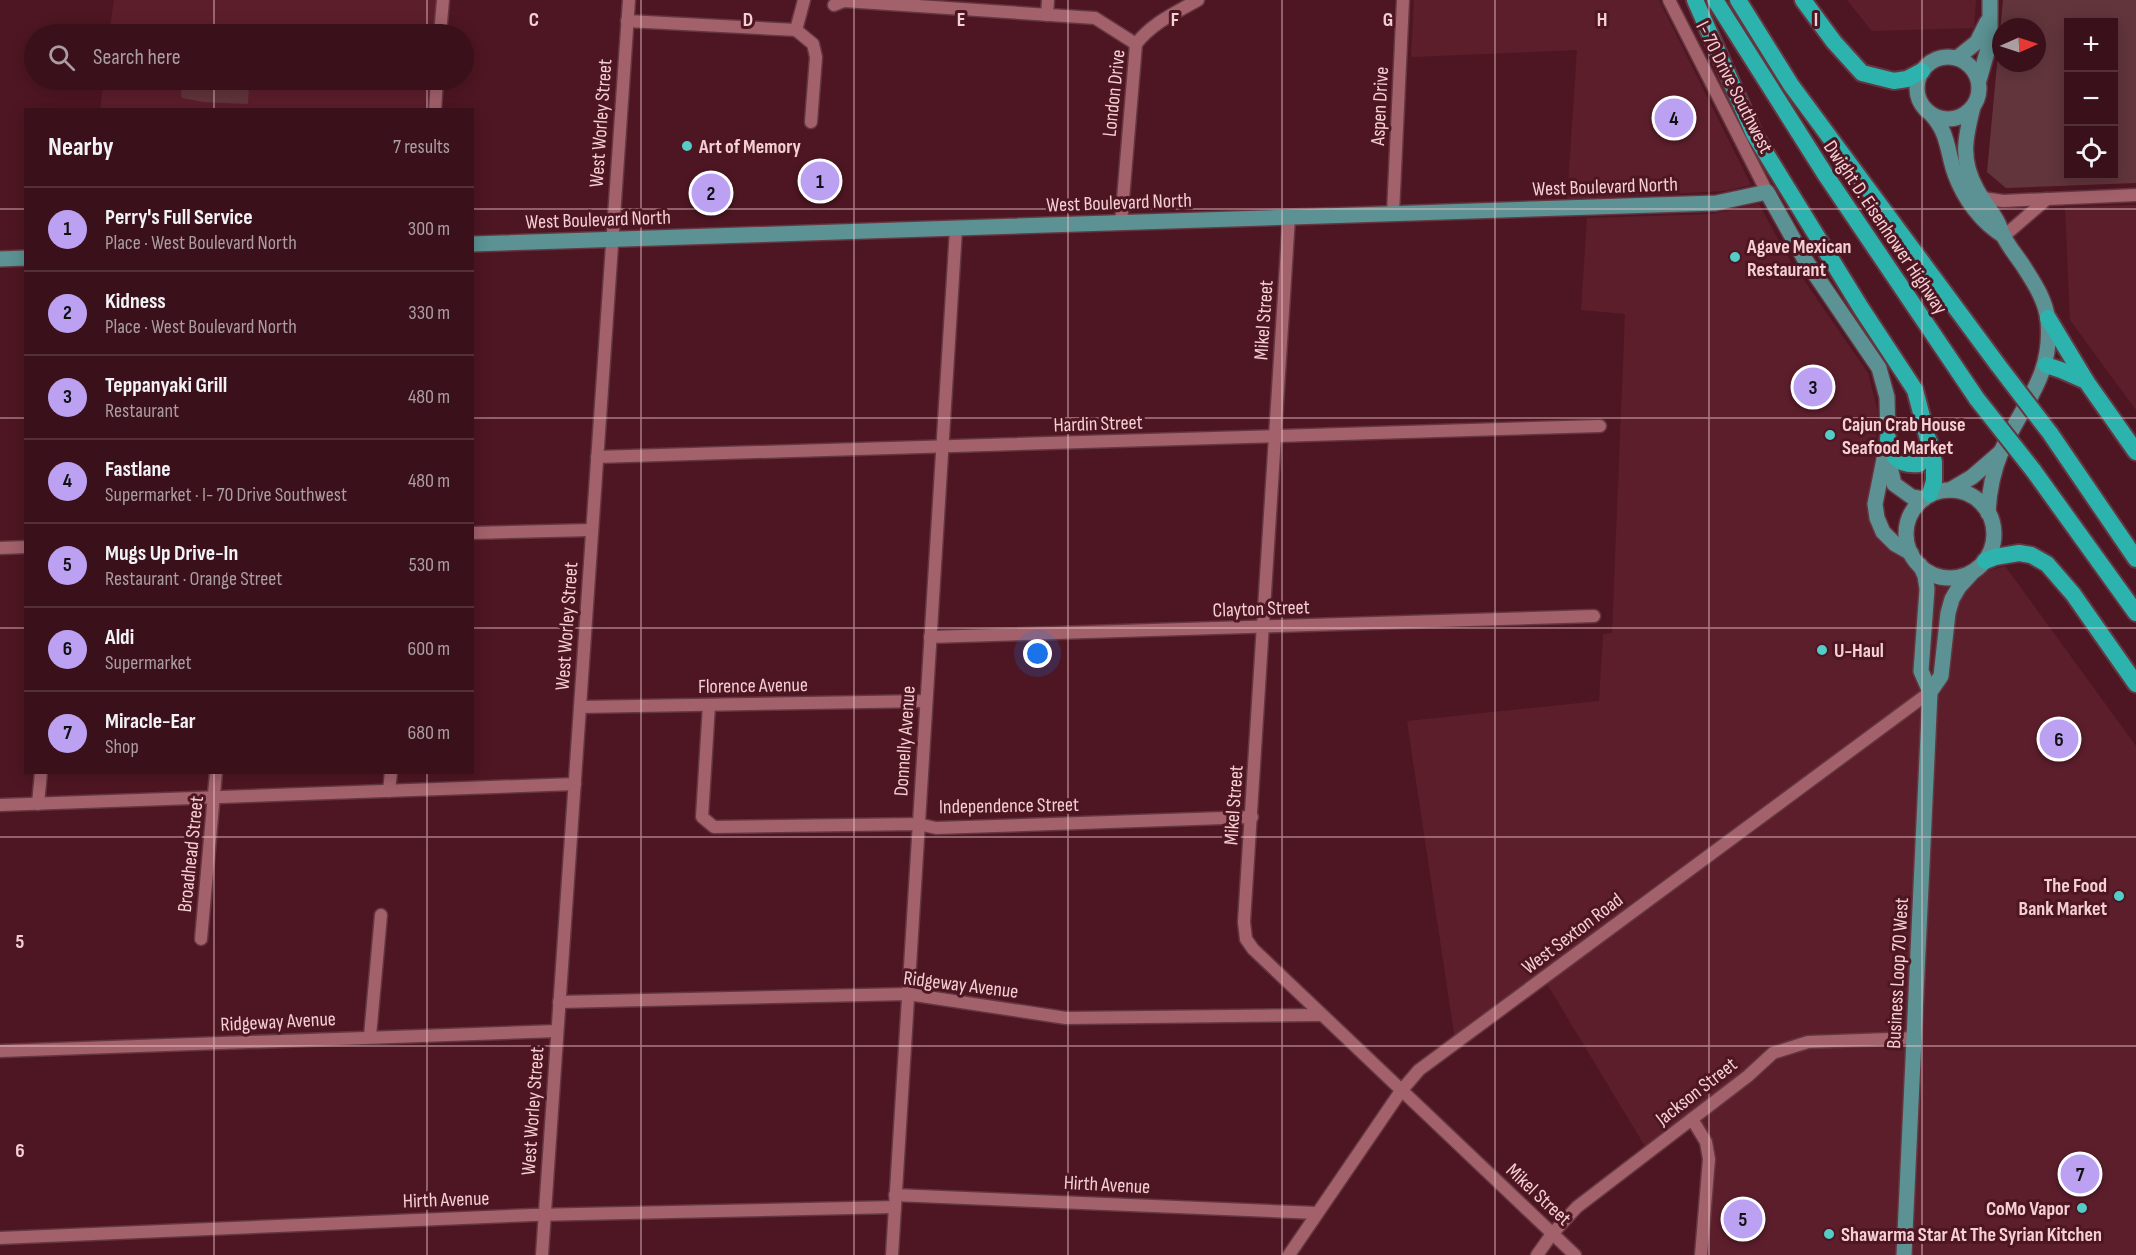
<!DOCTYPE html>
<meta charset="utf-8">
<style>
body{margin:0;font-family:"Sofia Sans Condensed",sans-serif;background:#411923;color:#f1f3f6}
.controls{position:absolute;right:18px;top:18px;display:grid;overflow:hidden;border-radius:0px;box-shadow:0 3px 15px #0003}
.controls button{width:54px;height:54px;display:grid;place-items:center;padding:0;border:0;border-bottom:2px solid #543039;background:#3a101a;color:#f1f3f6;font:30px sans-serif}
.compass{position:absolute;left:1992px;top:18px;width:54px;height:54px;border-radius:50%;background:#3a101a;box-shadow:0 3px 15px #0003;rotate:87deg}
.you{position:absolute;left:1038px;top:654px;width:21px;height:21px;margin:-15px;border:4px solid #fff;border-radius:50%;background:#1a73e8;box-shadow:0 0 0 9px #1a73e833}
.badge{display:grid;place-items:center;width:39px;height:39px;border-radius:50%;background:#bca0f2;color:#111;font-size:20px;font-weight:700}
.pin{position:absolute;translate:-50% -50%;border:3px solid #fff;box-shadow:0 2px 6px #0006}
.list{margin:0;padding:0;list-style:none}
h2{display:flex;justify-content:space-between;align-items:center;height:78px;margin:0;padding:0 24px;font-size:26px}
h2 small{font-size:20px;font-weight:400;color:#ab9da2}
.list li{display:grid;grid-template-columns:39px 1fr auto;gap:18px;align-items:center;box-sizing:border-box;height:84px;padding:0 24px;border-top:2px solid #543039}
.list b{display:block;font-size:22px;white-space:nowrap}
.list p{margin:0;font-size:20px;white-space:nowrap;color:#ab9da2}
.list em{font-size:20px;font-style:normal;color:#ab9da2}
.icon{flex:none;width:33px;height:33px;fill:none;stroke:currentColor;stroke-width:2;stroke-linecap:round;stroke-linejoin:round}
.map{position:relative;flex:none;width:2136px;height:1255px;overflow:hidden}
.search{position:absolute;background:#3a101a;box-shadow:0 3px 15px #0003;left:24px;top:24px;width:450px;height:66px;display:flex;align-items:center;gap:15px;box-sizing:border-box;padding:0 21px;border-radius:33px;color:#ab9da2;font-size:22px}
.panel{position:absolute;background:#3a101a;box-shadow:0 3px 15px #0003;left:24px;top:108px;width:450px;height:666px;border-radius:0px}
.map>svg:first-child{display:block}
</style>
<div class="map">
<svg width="2136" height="1255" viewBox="0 0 2136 1255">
<rect width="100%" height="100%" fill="#4e1622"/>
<g fill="#5d1e2c">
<polygon points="114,0 436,0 434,34 109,34"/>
<polygon points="1414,0 1659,0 1751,185 1725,191 1567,199 1577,50 1411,57"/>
<polygon points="1847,0 1976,0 1974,28 1872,31"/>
<polygon points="104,80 431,80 428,109 100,110"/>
<polygon points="1759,204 1786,254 1868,373 1878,412 1872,492 1874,520 1917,557 1928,574 1939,579 1962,579 2005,566 2136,746 2136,1255 1701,1255 1708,1159 1692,1120 1649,1153 1544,979 1455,1040 1407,721 1599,701 1603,634 1612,633 1625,314 1581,310 1587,218 1712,214"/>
<polygon points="2136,205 2136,410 2070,320 2065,207"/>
</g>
<g fill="#62353c" fill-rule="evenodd">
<path d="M2003,0H2136V183L2006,188L1987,172ZM2068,22H2114V176H2068ZM2001,27H2037V63H2001Z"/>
<polygon points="182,80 292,80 288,85 273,84 269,88 249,87 248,104 203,102 182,98 181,96"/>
</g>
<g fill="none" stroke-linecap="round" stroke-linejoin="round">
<g stroke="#643640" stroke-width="15">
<g id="minor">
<polyline points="804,0 796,30 813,44 816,57 811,122"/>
<polyline points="1669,0 1767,192"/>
<polyline points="834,5 844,1 1095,18 1136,44"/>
<polyline points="1047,15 1048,0"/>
<polyline points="627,21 796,30"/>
<polyline points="440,34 443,0"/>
<polyline points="435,110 437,80"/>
<polyline points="1983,198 2003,201 2136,195"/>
<polyline points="1393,213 1403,0"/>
<polyline points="1289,217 1244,922 1246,939 1253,949 1575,1255"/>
<path d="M1121,223L1136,44C1152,23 1175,13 1198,0"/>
<polyline points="2004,236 2047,199"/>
<polyline points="597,457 1600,426"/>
<polyline points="472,533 591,530"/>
<polyline points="0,548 26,547"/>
<polyline points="930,637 1594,616"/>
<polyline points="709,705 702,817 714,827 918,824 936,828 1252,817"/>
<polyline points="580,707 926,701"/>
<polyline points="389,791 391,772"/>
<polyline points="38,804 41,772"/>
<polyline points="0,805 575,784"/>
<polyline points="201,939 216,772"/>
<polyline points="559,1002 908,994 1066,1018 1321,1015"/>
<polyline points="370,1036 381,915"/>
<polyline points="0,1051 557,1031"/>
<polyline points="1692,1119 1706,1142 1709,1159 1701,1255"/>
<polyline points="895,1195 1317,1213"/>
<polyline points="0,1238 533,1215 895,1207"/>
<polyline points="542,1255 629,0"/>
<polyline points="892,1255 956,229"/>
<polyline points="1289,1255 1401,1091 1419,1070 1930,692"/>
<polyline points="1537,1255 1552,1234 1577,1207 1748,1076 1773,1053 1808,1042 1915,1038"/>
</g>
</g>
<g stroke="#643640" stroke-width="18">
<g id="major">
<circle cx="1948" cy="88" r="31"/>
<polyline points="1957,58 1977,42 1987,22"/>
<polyline points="1979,80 1990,42 1990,0"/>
<path d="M1973,107C1965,138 1960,160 1977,190C1983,201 1991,210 1997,221C2000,226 2001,232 2004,237C2009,247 2016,255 2022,264C2033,281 2046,300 2048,321C2053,378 2022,404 2001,452C1993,472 1989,491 1988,513"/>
<path d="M1931,114C1949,133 1947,152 1955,174C1964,199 1982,223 2004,236"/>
<polyline points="472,244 1716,203 1767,192 1804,258 1879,368 1887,397 1888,439 1875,504 1877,518 1883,532 1895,544 1911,553"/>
<polyline points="0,259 26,258"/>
<polyline points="1888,458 1894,484 1912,497 1924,499"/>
<polyline points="1950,490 1972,477 2002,451"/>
<circle cx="1950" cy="534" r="44"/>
<polyline points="1930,692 1941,676 1948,613 1952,599 1959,587 1971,574"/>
<polyline points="1904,1255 1930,692 1921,671 1927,589 1925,576 1920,565"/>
</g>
</g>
<g stroke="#643640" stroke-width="20">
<g id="highway">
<polyline points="1695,0 1754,134 1861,308 1915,390 1934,462 1934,481 1930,494"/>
<polyline points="1715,0 1825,174 1977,399"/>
<polyline points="1738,0 1791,85 1998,365"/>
<polyline points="1803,0 1834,42 1862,73 1894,81 1907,79 1922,71"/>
<polyline points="2048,318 2086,381"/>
<polyline points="2046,365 2061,370 2086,381 2136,452"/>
<polyline points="2050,433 2136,559"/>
<path d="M1888,439C1894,458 1897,466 1919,464L1926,455L1929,441"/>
<polyline points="2033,470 2136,613"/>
<polyline points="1985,561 1995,557 2019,553 2031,555 2047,564 2073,594 2136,684"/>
</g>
</g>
<use href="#minor" stroke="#a2616b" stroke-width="12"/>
<use href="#major" stroke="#5c9293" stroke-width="15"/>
<use href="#highway" stroke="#2db3ad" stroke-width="16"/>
<g stroke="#643640" stroke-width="20" stroke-linecap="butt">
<g id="highway-bridge">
<polyline points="1998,365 2050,433"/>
<polyline points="1977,399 2033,470"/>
</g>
</g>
<use href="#highway-bridge" stroke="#2db3ad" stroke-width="16"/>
</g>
<path fill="none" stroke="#f4cfd3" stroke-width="1.5" stroke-opacity="0.55" d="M214,0V34M427,0V34M641,0V1255M854,0V1255M1068,0V1255M1282,0V1255M1495,0V1255M1709,0V1255M1922,0V1255M214,80V110M427,80V110M0,209H26M472,209H2136M0,418H26M472,418H2136M0,628H26M472,628H2136M214,772V1255M427,772V1255M0,837H2136M0,1046H2136"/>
<g fill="#54cdc7" stroke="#4e1622" stroke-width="2">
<circle cx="687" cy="146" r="6"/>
<circle cx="1735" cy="257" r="6"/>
<circle cx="1830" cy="435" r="6"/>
<circle cx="1822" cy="650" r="6"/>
<circle cx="2119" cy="896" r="6"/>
<circle cx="2082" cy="1208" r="6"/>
<circle cx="1829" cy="1234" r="6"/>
</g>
<g text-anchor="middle" stroke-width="6" stroke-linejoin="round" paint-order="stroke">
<g font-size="20" fill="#f4cfd3" stroke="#4e1622">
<text transform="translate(1735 87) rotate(63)" y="7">I- 70 Drive Southwest</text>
<text transform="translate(1113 93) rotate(-84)" y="7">London Drive</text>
<text transform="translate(1379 106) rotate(-87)" y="7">Aspen Drive</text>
<text transform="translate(600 123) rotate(-86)" y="7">West Worley Street</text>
<text transform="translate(1605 186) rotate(-2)" y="7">West Boulevard North</text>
<text transform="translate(1119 202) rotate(-2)" y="7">West Boulevard North</text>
<text transform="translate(598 219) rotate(-2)" y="7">West Boulevard North</text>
<text transform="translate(1886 227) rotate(56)" y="7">Dwight D. Eisenhower Highway</text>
<text transform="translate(1263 320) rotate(-86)" y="7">Mikel Street</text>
<text transform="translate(1098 423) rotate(-2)" y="7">Hardin Street</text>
<text transform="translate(1261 608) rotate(-2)" y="7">Clayton Street</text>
<text transform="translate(566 626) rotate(-86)" y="7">West Worley Street</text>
<text transform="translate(753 685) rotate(-1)" y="7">Florence Avenue</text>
<text transform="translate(904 741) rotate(-86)" y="7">Donnelly Avenue</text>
<text transform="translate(1009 805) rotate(-1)" y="7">Independence Street</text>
<text transform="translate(1233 805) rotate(-86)" y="7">Mikel Street</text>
<text transform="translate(190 854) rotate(-84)" y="7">Broadhead Street</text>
<text transform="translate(1572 933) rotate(-37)" y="7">West Sexton Road</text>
<text transform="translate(1897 973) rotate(-87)" y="7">Business Loop 70 West</text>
<text transform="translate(961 984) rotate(7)" y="7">Ridgeway Avenue</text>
<text transform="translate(278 1021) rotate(-3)" y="7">Ridgeway Avenue</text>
<text transform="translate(1696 1091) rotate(-38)" y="7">Jackson Street</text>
<text transform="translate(532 1111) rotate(-86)" y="7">West Worley Street</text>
<text transform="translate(1107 1184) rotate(3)" y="7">Hirth Avenue</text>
<text transform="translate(1539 1194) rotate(43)" y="7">Mikel Street</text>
<text transform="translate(446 1199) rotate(-2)" y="7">Hirth Avenue</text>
</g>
<g font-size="20" font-weight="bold" fill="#f4cfd3" stroke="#4e1622" text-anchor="start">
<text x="699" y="153">Art of Memory</text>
<text x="1747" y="253">Agave Mexican<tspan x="1747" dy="23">Restaurant</tspan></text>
<text x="1842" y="431">Cajun Crab House<tspan x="1842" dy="23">Seafood Market</tspan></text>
<text x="1834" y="657">U-Haul</text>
<text x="2107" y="892" text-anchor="end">The Food<tspan x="2107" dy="23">Bank Market</tspan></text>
<text x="2070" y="1215" text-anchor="end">CoMo Vapor</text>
<text x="1841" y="1241">Shawarma Star At The Syrian Kitchen</text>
</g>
</g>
<g font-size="20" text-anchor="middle" font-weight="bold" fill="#f4cfd3" stroke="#4e1622" stroke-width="6" stroke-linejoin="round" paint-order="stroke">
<text x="534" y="26">C</text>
<text x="748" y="26">D</text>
<text x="961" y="26">E</text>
<text x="1175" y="26">F</text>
<text x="1388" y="26">G</text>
<text x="1602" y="26">H</text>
<text x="1816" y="26">I</text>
<text x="20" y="948">5</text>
<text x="20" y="1157">6</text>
</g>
</svg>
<div class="controls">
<button>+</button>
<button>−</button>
<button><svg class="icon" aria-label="locate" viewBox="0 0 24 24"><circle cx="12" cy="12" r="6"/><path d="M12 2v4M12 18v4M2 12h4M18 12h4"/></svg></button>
</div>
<svg class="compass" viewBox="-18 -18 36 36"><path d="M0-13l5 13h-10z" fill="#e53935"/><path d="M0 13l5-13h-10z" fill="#ab9da2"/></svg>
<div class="you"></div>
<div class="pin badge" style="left:820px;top:181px">1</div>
<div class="pin badge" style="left:711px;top:193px">2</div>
<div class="pin badge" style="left:1813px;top:387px">3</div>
<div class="pin badge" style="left:1674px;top:118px">4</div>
<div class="pin badge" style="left:1743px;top:1219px">5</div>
<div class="pin badge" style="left:2059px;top:739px">6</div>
<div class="pin badge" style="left:2080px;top:1174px">7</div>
<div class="search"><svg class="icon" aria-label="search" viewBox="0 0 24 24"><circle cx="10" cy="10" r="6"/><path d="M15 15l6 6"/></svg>Search here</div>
<section class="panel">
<h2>Nearby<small>7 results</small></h2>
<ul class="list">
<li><span class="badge">1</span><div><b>Perry's Full Service</b><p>Place · West Boulevard North</p></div><em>300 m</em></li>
<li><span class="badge">2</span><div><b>Kidness</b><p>Place · West Boulevard North</p></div><em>330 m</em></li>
<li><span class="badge">3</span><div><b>Teppanyaki Grill</b><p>Restaurant</p></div><em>480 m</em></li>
<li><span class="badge">4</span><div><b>Fastlane</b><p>Supermarket · I- 70 Drive Southwest</p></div><em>480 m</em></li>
<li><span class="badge">5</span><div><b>Mugs Up Drive-In</b><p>Restaurant · Orange Street</p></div><em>530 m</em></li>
<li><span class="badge">6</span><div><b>Aldi</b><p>Supermarket</p></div><em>600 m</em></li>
<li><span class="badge">7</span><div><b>Miracle-Ear</b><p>Shop</p></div><em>680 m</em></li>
</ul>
</section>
</div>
